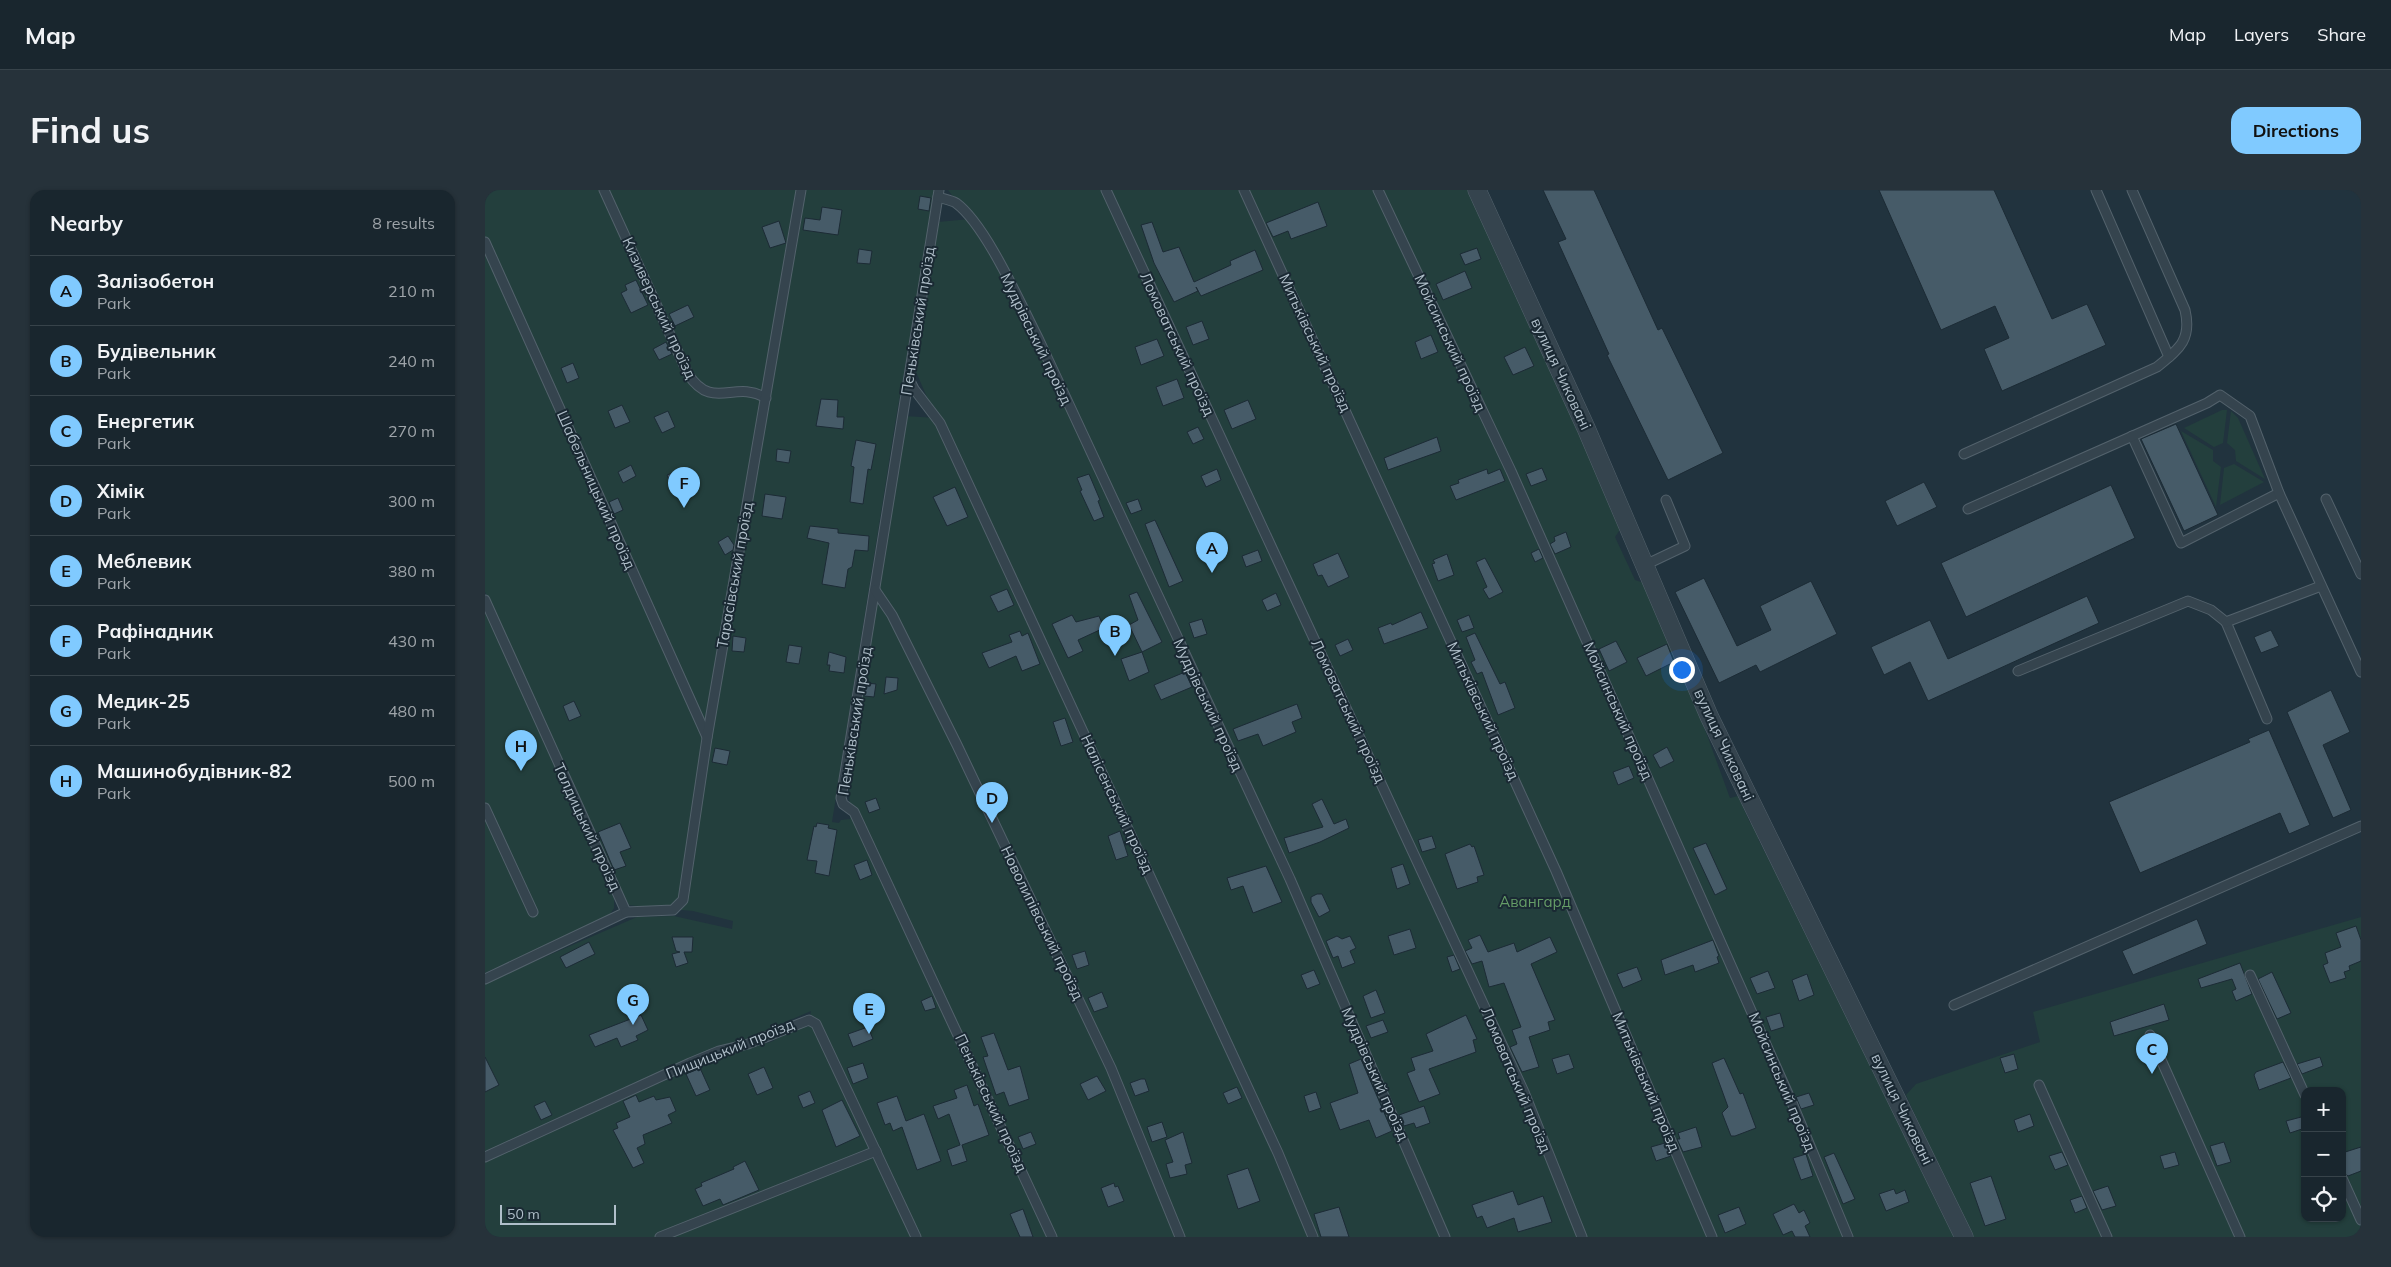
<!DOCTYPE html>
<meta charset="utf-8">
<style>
body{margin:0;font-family:Mulish,sans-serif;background:#26323a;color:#f1f3f6}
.controls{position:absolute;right:15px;bottom:15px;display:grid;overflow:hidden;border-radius:10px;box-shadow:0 1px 4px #0004}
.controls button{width:45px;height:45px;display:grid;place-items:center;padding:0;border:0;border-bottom:1px solid #37434a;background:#19262e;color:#f1f3f6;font:25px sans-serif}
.scale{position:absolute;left:15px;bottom:12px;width:116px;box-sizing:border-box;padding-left:5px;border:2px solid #b0bfca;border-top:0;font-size:14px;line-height:18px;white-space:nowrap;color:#b0bfca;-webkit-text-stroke:4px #1a2933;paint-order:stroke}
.you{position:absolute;left:1196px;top:479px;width:18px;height:18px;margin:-12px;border:4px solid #fff;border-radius:50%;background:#1a73e8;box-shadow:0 0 0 8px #1a73e833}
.badge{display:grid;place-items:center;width:32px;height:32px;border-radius:50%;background:#80caff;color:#111;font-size:16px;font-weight:700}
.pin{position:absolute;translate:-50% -41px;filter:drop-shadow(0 1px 2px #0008)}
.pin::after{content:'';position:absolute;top:26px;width:18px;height:15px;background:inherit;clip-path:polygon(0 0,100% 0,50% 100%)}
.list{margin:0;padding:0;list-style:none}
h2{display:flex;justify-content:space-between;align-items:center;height:65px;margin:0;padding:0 20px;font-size:21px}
h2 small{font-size:16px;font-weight:400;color:#9fa5aa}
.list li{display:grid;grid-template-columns:32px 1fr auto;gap:15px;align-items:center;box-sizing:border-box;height:70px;padding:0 20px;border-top:1px solid #37434a}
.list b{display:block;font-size:19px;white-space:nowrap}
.list p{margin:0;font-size:16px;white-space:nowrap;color:#9fa5aa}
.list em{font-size:16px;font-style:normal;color:#9fa5aa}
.icon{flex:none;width:28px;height:28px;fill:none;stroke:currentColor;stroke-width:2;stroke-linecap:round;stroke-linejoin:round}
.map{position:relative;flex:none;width:1876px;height:1047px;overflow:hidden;border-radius:15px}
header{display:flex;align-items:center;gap:30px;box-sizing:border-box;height:70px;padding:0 25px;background:#19262e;border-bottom:1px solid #37434a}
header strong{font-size:24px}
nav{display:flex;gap:28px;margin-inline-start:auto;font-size:18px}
.intro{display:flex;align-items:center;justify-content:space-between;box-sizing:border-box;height:120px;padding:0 30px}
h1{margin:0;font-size:35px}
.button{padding:12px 22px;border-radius:15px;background:#80caff;color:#111;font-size:18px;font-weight:700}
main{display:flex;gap:30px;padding:0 30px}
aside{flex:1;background:#19262e;border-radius:15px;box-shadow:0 1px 4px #0004}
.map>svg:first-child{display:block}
</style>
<header>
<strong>Map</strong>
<nav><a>Map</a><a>Layers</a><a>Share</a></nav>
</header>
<div class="intro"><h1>Find us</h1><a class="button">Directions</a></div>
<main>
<aside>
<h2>Nearby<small>8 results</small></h2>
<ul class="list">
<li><span class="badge">A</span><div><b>Залізобетон</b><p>Park</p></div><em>210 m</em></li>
<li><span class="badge">B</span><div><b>Будівельник</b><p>Park</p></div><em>240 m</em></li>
<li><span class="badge">C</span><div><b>Енергетик</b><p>Park</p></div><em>270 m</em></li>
<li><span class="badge">D</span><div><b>Хімік</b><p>Park</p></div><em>300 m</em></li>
<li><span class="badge">E</span><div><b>Меблевик</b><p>Park</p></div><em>380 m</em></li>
<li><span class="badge">F</span><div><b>Рафінадник</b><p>Park</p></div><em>430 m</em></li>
<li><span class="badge">G</span><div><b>Медик-25</b><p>Park</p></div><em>480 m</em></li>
<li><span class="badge">H</span><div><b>Машинобудівник-82</b><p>Park</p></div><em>500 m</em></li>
</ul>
</aside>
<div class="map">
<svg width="1876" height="1047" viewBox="0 0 1876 1047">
<rect width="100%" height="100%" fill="#21333e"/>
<g fill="#233f3d" fill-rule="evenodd">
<polygon points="0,0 451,0 410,234 347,632 354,633 356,630 365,629 364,594 420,226 451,228 429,177 453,32 485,29 463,0 985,0 1065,175 1136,338 1130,347 1150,390 1159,393 1196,474 1245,608 1253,606 1265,633 1270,634 1275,646 1273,649 1363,823 1471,1047 0,1047 0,972 236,865 286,852 314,837 323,837 326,821 0,963 0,793 152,727 189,726 247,739 248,731 208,721 142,715 0,402"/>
<polygon points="1737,220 1742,220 1738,253 1729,257 1699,238"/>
<polygon points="1746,221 1753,228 1780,289 1751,271 1750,260 1742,253"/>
<polygon points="1696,241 1728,260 1728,271 1736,277 1731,317"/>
<polygon points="1749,274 1779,292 1735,315 1739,278"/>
<polygon points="0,421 129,708 129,718 124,726 0,783"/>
<path d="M1876,727V1047H1485L1421,905L1431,894L1555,852L1548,822ZM1820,901H1857V1028H1820Z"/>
</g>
<g fill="#465b68" stroke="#1c2b35">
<polygon points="1058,0 1109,0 1173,140 1177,138 1238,263 1183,290 1122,165 1124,164 1073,52 1081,49"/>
<polygon points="1394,0 1509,0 1567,129 1602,114 1621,155 1517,201 1499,159 1524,148 1510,116 1456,140"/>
<polygon points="435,6 446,8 444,21 433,19"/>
<polygon points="833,12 842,36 806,49 803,41 788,47 781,33"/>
<polygon points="337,17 357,20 353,45 318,40 320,28 335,30"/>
<polygon points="294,31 301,53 285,58 277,37"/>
<polygon points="667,32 678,62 694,57 709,92 746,75 745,71 770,60 778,80 716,106 711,97 713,101 689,112 669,73 656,35"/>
<polygon points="992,58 996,69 980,75 975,64"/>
<polygon points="374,59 387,61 385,74 372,73"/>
<polygon points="980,81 987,98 958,110 951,94"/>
<polygon points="151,90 163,115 146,123 136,103 142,100 140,95"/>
<polygon points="203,115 209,127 190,136 184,124"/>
<polygon points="717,131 724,149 708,155 701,137"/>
<polygon points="946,145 953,162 936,169 930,152"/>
<polygon points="672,149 679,166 656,175 650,157"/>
<polygon points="181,152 187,164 174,170 168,159"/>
<polygon points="1040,157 1049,176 1028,185 1019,167"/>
<polygon points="88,173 94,188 82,193 76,178"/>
<polygon points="692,189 699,208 678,216 671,197"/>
<polygon points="336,209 353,210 352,227 359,227 358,239 331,236"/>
<polygon points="763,210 771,229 747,239 739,220"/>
<polygon points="137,215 145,232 130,238 123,221"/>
<polygon points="183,221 190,237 177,243 169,227"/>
<polygon points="1691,234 1733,325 1699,341 1656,249"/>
<polygon points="713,237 719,249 708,254 702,242"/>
<polygon points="952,247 956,261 903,280 899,268"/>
<polygon points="371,250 391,254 386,280 383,279 378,314 365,312 369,277 366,276"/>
<polygon points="292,259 306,261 304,273 291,271"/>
<polygon points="146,275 151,286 138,293 133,282"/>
<polygon points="1057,278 1062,290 1046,296 1041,284"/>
<polygon points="732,279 736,290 721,297 716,286"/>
<polygon points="1002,279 1003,284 1015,279 1020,291 971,310 965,296 974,293 973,290"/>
<polygon points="195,280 202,295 189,301 182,285"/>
<polygon points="604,284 615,310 613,311 619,327 609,331 595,301 597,300 592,288"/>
<polygon points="1439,292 1452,317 1412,336 1400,311"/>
<polygon points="1626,295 1650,348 1481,427 1456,373"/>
<polygon points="470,297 483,327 462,336 448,307"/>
<polygon points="280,304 301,307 297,329 277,326"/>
<polygon points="133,308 138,320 129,324 124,312"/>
<polygon points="653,309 657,320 646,324 641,313"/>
<polygon points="670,330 698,391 684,397 660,334"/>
<polygon points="325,336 353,339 353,343 384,346 383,361 370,360 367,377 363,379 360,398 337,394 344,353 322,348"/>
<polygon points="1081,342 1086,357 1070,364 1065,354 1070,351 1069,347"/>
<polygon points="243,346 249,355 248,360 240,365 233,352"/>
<polygon points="1054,359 1058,368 1050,372 1046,363"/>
<polygon points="773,360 777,371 761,377 757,366"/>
<polygon points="853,363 864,387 843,397 837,385 833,386 828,374"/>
<polygon points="962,364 969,385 953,391 947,374 950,373 948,370"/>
<polygon points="1000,368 1018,402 1004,409 998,399 1002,397 991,372"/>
<polygon points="1219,388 1252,456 1286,440 1275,416 1326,391 1352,444 1275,482 1271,475 1234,493 1190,402"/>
<polygon points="522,399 529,415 513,422 505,406"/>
<polygon points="652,402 677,452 657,462 644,435 653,430 644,405"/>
<polygon points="791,403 796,415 782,421 777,410"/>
<polygon points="1602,406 1614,433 1443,511 1425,472 1399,485 1386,457 1445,430 1463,469"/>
<polygon points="936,422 943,438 899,454 893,438 906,433 907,435"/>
<polygon points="587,425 591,432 614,426 619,438 593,450 598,461 583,468 567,434"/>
<polygon points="984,425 989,438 977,442 972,430"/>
<polygon points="717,429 722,444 709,448 704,433"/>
<polygon points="1786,440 1794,456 1776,463 1769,447"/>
<polygon points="535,441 537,446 543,443 555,474 537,481 531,466 504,478 497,463 527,452 524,445"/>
<polygon points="990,443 1015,494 1020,492 1030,518 1013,525 997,482 992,484 986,472 990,470 981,447"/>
<polygon points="248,446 261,448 259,462 247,461"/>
<polygon points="863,449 868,460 855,466 850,455"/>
<polygon points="1131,451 1142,472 1124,481 1114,459"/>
<polygon points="1182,454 1189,472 1161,486 1152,468"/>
<polygon points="304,455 317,457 314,474 301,472"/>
<polygon points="344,462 361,467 359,483 344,481 345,475 342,475"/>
<polygon points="657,462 664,482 644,491 636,469"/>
<polygon points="700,482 707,497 676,510 669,495"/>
<polygon points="401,487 413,488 412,500 399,504"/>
<polygon points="381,493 391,494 389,507 379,506"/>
<polygon points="1846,500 1865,542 1838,555 1866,620 1848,628 1802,522"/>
<polygon points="89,511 96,526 84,531 78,516"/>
<polygon points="812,514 817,528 807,532 811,542 778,556 773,544 753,551 748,539"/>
<polygon points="580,528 588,552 576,556 568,532"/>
<polygon points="1784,540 1825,635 1804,644 1795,623 1655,683 1624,612 1765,552 1763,549"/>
<polygon points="1182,557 1189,571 1175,578 1168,565"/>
<polygon points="230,558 245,561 242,575 227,572"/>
<polygon points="1144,576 1149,588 1133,595 1128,582"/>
<polygon points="391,608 395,619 384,623 380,612"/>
<polygon points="837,609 849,634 861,629 864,638 835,652 804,663 799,648 838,637 827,614"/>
<polygon points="135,633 146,658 135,662 141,676 129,680 113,642"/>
<polygon points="332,633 344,635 343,638 352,640 344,686 330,683 332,671 322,670 329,636 331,637"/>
<polygon points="635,641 643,666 631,670 623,646"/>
<polygon points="947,646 951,658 937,662 933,650"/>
<polygon points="1221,653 1242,699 1230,705 1208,658"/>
<polygon points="985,654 987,657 989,656 999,685 992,687 993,692 972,699 960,664"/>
<polygon points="382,670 387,685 375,690 369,675"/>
<polygon points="918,674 925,694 912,699 906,678"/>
<polygon points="781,676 797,712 768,723 758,696 746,700 742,688"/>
<polygon points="832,704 837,704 845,721 834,727 826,712 826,707"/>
<polygon points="1712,729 1722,754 1648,785 1637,761"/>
<polygon points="1871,736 1876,750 1876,771 1864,776 1865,780 1859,782 1861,788 1845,793 1838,775 1843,773 1840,763 1856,757 1851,743"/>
<polygon points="925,739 931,758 909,765 903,746"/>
<polygon points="995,745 1003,762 1029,753 1032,762 1065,747 1072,762 1046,774 1070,830 1063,832 1065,840 1044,847 1054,877 1037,882 1025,857 1032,854 1027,840 1036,837 1019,793 1004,797 997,771 987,774 980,761 987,758 983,750"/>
<polygon points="852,746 857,749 865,746 871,758 865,761 870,773 857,778 853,766 848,768 841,751"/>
<polygon points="187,747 208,747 207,762 199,762 203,773 191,777 187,764 195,762 191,761"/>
<polygon points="1228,750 1234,766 1232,767 1234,773 1210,782 1208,775 1180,785 1176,770"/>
<polygon points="104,752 110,764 81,778 75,767"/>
<polygon points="600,761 604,775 592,779 587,765"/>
<polygon points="969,765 975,779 967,782 962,767"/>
<polygon points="1755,773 1767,804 1751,811 1747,801 1751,799 1747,789 1716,798 1713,789"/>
<polygon points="1152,777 1157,790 1138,798 1132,784"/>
<polygon points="829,780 835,794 822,799 816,785"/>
<polygon points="1283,781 1290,798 1272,804 1265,788"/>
<polygon points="1787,782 1806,823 1792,829 1773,789"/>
<polygon points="1322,784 1329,805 1314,811 1307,790"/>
<polygon points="891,800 900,823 886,828 878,806"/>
<polygon points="617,802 623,817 609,822 603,808"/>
<polygon points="447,806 451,818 440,821 436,811"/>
<polygon points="1679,814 1684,830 1629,846 1625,832"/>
<polygon points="1295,823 1299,837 1286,841 1281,827"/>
<polygon points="156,825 163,840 151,846 153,850 136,857 132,848 110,857 104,845"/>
<polygon points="981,825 992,849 988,850 991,862 944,879 955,904 934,912 922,883 930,880 926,868 948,861 941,844"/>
<polygon points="898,830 903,842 886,848 881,836"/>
<polygon points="383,837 388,849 368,857 363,844"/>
<polygon points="509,843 523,880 535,876 544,909 524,916 519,902 511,905 498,867 503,866 496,847"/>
<polygon points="1084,864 1089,878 1072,884 1067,869"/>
<polygon points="1529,864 1533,879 1520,883 1515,868"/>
<polygon points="0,867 14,895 0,902"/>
<polygon points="1835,867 1838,876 1817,884 1812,874"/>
<polygon points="1239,868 1255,904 1258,903 1271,938 1250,946 1246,946 1237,923 1243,917 1227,873"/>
<polygon points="876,869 907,941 891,948 884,930 855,940 845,913 873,903 864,874"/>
<polygon points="1798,872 1806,888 1774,900 1769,885 1771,882"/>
<polygon points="378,873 383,888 368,894 362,878"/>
<polygon points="279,877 288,898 272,905 263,884"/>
<polygon points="215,878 225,900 211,906 201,884"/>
<polygon points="612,886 621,901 603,910 595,894"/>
<polygon points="656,889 660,889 664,901 650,906 645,893"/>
<polygon points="482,895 489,916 493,914 504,945 477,955 482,971 467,976 462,960 475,955 464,924 453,929 448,916 472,908 469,900"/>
<polygon points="752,897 757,908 743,914 738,903"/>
<polygon points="325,901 330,913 318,918 313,906"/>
<polygon points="831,902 836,918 824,922 819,906"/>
<polygon points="1324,903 1329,915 1316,919 1311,907"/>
<polygon points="151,905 154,912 169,906 171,910 185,907 191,921 183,925 187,933 158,945 160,954 152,958 159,973 148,978 128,940 133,938 131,933 145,927 138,911"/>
<polygon points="412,906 421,931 439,924 456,971 432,980 417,937 408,941 405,933 400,935 392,913"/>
<polygon points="357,910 375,946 351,957 337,920"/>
<polygon points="60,911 67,925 56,930 49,916"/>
<polygon points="939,916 945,933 931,938 929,933 919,936 914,925"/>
<polygon points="1545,924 1549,936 1533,942 1529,930"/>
<polygon points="1820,926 1820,938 1805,943 1801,931"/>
<polygon points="677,932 682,947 667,952 662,937"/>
<polygon points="1211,937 1217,957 1198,962 1192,949 1195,949 1193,943"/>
<polygon points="546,942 551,954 538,959 533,947"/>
<polygon points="698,942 707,973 700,975 702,984 685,988 681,974 688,972 680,950"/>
<polygon points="1739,952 1746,972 1732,976 1725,956"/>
<polygon points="1180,953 1186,966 1171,971 1166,957"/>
<polygon points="1876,957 1876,981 1863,986 1857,982 1857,963"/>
<polygon points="1577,962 1583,975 1570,980 1564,966"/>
<polygon points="1690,962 1694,975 1679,979 1675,966"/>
<polygon points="1349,963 1370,1009 1358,1014 1339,967"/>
<polygon points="1321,964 1328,986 1316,990 1308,968"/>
<polygon points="260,971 274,1000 238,1015 235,1009 218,1016 210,999 217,996 216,993 249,979 248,977"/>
<polygon points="763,978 775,1011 753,1019 742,985"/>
<polygon points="1506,986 1521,1029 1500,1036 1485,993"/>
<polygon points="629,993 630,997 633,996 639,1011 623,1017 616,998"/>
<polygon points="1623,996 1631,1016 1617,1020 1608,1001"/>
<polygon points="1409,999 1411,1004 1420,1000 1424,1012 1401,1021 1394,1004"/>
<polygon points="1028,1001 1033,1015 1058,1006 1067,1032 1033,1042 1029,1028 1002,1038 997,1026 992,1028 987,1015"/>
<polygon points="1597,1006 1602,1018 1590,1023 1585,1010"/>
<polygon points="1309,1014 1314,1023 1319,1020 1325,1033 1320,1036 1325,1047 1310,1047 1307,1041 1298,1045 1288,1024"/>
<polygon points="854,1017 864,1047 836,1047 829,1024"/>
<polygon points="1254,1017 1261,1034 1240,1043 1233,1025"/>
<polygon points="538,1019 548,1047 535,1047 525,1024"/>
</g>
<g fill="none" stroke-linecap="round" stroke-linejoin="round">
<g stroke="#53626c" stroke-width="11">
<g id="lane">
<path d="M119,0L203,184C228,222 249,189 281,208"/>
<polyline points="454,0 356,608 358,614 369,622 567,1047"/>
<polyline points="621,0 1039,902 1097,1047"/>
<polyline points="759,0 1071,681 1227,1047"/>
<polyline points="893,0 1026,281 1308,915 1363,1047"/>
<polyline points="1611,0 1684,167"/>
<path d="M453,7C459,9 466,10 471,13C501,35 535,113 553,148L805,689L960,1047"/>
<polyline points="0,52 222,547"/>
<polyline points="424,189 429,199 455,233 793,963 828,1047"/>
<polyline points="1647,246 1696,353 1794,303"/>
<path d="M1479,264L1672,177C1694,159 1707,150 1700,120L1647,0"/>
<polyline points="1841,309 1876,384"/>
<polyline points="1483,319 1722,213 1735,205 1765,226 1794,303 1876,482"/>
<polyline points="1160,375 1200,356 1181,310"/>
<polyline points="390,400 407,425 472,555 626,878 695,1047"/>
<polyline points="0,410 141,722 0,789"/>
<polyline points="1741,432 1782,529"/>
<polyline points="1533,481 1703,411 1726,420 1741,432 1836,396"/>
<polyline points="0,618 48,722"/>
<polyline points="141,722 188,720 198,710 222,548 316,0"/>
<polyline points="1765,785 1820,905"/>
<polyline points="1469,815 1876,636"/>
<polyline points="1665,845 1755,1047"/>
<polyline points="1554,895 1622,1047"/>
<polyline points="0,967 205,873 234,861 263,854 324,830 331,834 431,1047"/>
<polyline points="1857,988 1876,1030"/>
<polyline points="175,1047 391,961"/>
</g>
</g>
<g stroke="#53626c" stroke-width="19">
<polyline id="street" points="992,0 1101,238 1224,526 1479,1047"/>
</g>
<use href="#lane" stroke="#35444e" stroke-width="9"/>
<use href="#street" stroke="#35444e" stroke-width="18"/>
</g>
<g text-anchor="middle" stroke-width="4" stroke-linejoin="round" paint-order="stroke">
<g font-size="15" fill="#b0bfca" stroke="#1a2933">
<text transform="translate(174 118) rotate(65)" y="5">Кизиверський проїзд</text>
<text transform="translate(433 131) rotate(-81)" y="5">Пеньківський проїзд</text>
<text transform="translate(551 149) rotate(64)" y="5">Мудрівський проїзд</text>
<text transform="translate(830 153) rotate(65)" y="5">Митьківський проїзд</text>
<text transform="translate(965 153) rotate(65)" y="5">Мойсинський проїзд</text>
<text transform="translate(692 154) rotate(65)" y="5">Ломоватський проїзд</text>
<text transform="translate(1076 184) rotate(65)" y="5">вулиця Чиковані</text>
<text transform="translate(111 300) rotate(66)" y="5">Шабельницький проїзд</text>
<text transform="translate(250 385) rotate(-80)" y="5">Тарасівський проїзд</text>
<text transform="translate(723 515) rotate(65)" y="5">Мудрівський проїзд</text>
<text transform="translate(863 521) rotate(65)" y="5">Ломоватський проїзд</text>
<text transform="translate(998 521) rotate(65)" y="5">Митьківський проїзд</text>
<text transform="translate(1133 521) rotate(66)" y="5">Мойсинський проїзд</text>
<text transform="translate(370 531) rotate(-81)" y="5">Пеньківський проїзд</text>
<text transform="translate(1239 555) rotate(65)" y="5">вулиця Чиковані</text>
<text transform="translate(632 614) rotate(65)" y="5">Налісенський проїзд</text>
<text transform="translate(102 637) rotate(65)" y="5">Талдицький проїзд</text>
<text transform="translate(557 733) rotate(64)" y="5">Новолипівський проїзд</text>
<text transform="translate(245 859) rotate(-22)" y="5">Пищицький проїзд</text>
<text transform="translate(890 884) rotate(66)" y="5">Мудрівський проїзд</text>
<text transform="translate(1031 890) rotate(67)" y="5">Ломоватський проїзд</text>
<text transform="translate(1161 892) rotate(67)" y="5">Митьківський проїзд</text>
<text transform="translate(1297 892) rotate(67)" y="5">Мойсинський проїзд</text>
<text transform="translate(506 913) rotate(65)" y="5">Пеньківський проїзд</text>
<text transform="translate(1417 919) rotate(64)" y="5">вулиця Чиковані</text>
</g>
<g font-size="15" fill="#659d67" stroke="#1a2933">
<text x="1050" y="717">Авангард</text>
</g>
</g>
</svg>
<div class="controls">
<button>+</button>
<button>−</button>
<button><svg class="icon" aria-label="locate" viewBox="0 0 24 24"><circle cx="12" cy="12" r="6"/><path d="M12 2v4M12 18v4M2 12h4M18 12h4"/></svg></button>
</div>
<div class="scale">50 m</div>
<div class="you"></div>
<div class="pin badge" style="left:727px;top:383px">A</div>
<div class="pin badge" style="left:630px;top:466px">B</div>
<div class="pin badge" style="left:1667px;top:884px">C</div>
<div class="pin badge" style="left:507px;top:633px">D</div>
<div class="pin badge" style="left:384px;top:844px">E</div>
<div class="pin badge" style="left:199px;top:318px">F</div>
<div class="pin badge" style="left:148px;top:835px">G</div>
<div class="pin badge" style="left:36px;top:581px">H</div>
</div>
</main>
